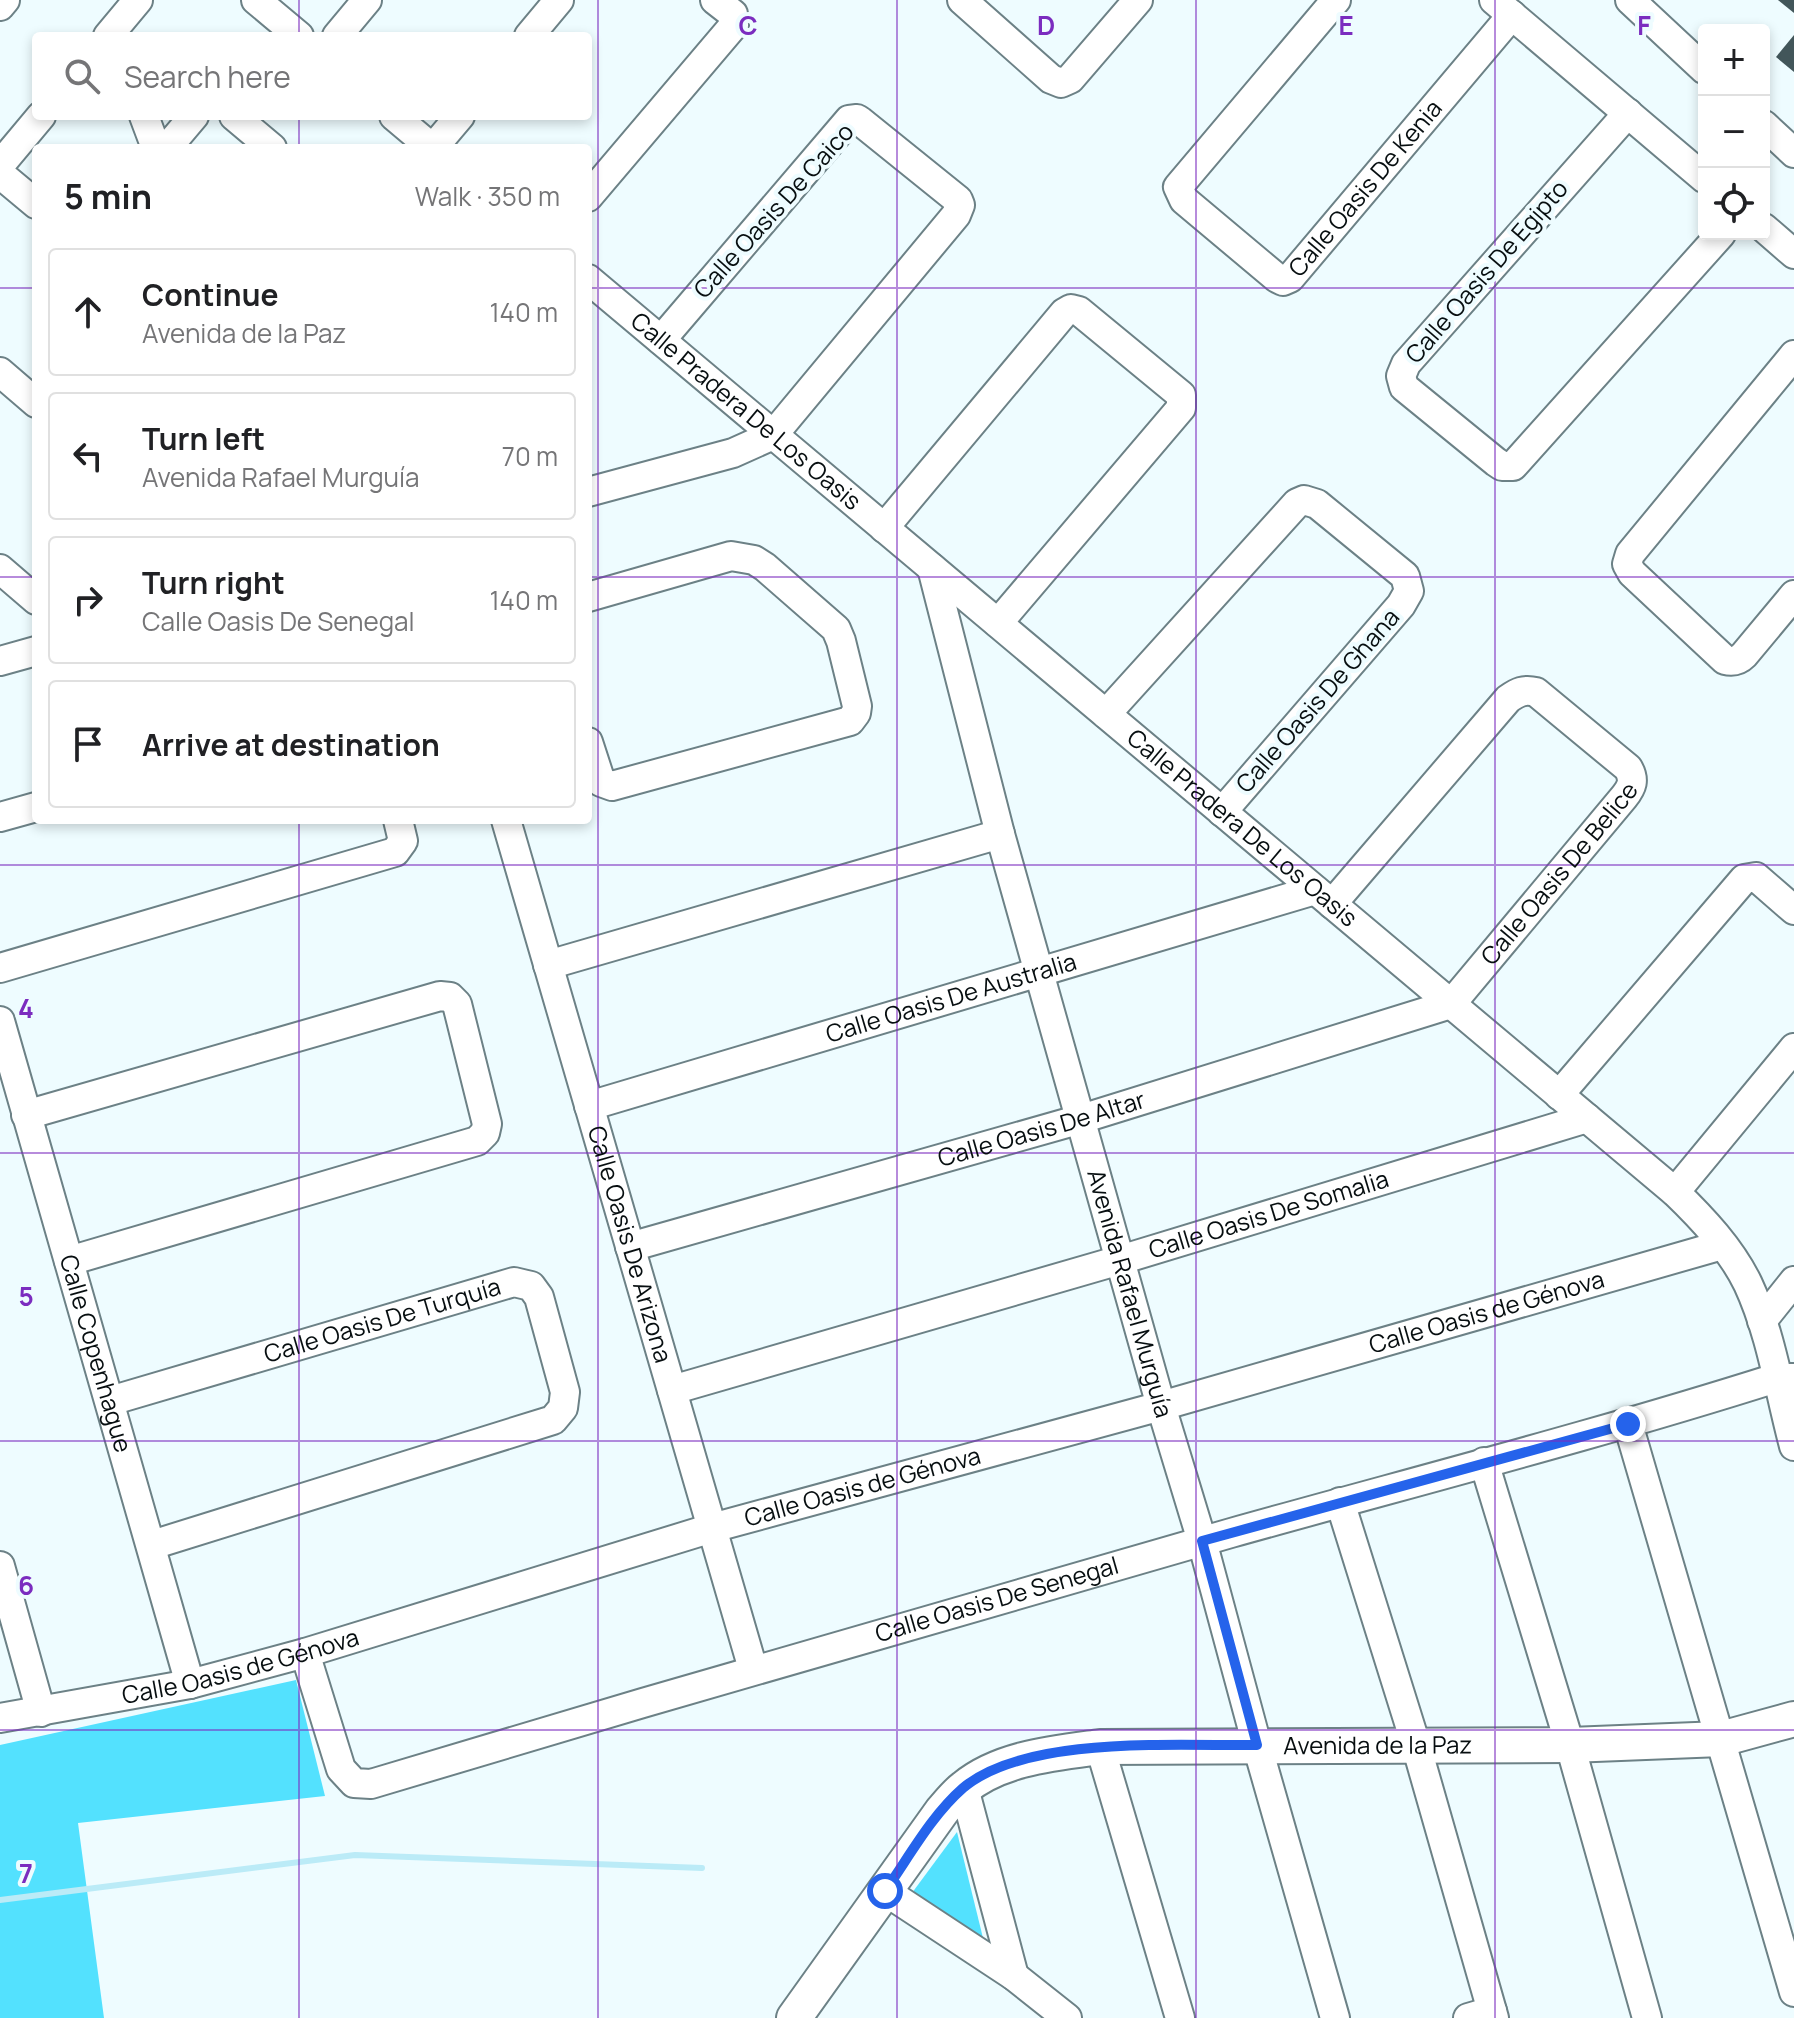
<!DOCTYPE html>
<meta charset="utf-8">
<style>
body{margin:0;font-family:Manrope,sans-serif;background:#f2f2f2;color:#202124}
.controls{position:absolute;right:24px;top:24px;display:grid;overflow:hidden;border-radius:8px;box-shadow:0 4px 12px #0003}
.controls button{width:72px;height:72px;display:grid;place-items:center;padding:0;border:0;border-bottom:2px solid #e0e0e0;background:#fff;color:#202124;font:40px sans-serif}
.stop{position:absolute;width:24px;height:24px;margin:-18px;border:6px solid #2563eb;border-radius:50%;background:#fff}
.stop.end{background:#2563eb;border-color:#fff;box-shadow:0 2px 8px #0008}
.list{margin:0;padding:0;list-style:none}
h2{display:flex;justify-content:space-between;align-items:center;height:104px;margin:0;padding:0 32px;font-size:34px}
h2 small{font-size:26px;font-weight:400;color:#757577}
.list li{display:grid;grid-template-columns:52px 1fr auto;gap:24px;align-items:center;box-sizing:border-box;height:128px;margin:0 16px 16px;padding:0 16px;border:2px solid #e0e0e0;border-radius:8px}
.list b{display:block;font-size:30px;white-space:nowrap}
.list p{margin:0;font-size:26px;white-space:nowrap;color:#757577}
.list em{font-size:26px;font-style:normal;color:#757577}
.icon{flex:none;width:44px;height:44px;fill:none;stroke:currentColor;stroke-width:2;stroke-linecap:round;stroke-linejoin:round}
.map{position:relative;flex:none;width:1794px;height:2018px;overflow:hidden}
.search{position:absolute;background:#fff;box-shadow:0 4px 12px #0003;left:32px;top:32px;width:560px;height:88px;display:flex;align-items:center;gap:20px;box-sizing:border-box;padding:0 28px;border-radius:8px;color:#757577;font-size:30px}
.panel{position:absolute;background:#fff;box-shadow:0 4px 12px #0003;left:32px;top:144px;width:560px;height:680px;border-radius:8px}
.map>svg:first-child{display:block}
</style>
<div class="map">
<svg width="1794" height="2018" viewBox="0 0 1794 2018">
<rect width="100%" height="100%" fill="#eefcff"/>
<g fill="#53e1fe">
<polygon points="296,1680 325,1796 78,1823 104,2018 0,2018 0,1745"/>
<polygon points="957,1832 983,1938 909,1897"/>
</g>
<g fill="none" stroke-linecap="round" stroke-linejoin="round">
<polyline stroke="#bbebf7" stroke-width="6" points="0,1900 355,1855 702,1868"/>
</g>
<g fill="#42565a">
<polygon points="1778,0 1794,0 1794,13"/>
<polygon points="1794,35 1794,72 1776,57"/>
</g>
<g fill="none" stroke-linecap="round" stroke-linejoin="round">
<g stroke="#6c8186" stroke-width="32">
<g id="minor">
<polyline points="256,0 299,36"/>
<polyline points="962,0 1051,79 1061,83 1070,79 1138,0"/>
<path id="s1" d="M1336,0L1178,187L1184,200L1277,278L1283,281L1290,278L1512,15"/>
<polyline points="1494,0 1704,178"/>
<polyline points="1630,0 1704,69"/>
<polyline points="0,6 5,0"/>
<polyline points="108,36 138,0"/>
<polyline points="337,36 367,0"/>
<polyline points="529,36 559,0"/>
<polyline points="1628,113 1406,364 1401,376 1404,387 1496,462 1502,466 1513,466 1721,234"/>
<polyline points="144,116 156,148"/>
<polyline points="234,116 272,148"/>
<polyline points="394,116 432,148"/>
<polyline points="1764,125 1794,153"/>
<polyline points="167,148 194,116"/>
<polyline points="433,148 460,116"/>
<polyline points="0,165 41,116"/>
<polyline points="0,174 36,204"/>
<polyline points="588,197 734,25 733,14 715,0"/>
<polyline points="1764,228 1794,254"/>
<path id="s2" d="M588,279L1675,1192C1703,1219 1731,1249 1748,1284C1771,1333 1780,1394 1794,1446"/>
<path d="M1794,355L1630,554L1627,564L1632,573L1725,660C1733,662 1738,661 1744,655L1794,595"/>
<polyline points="0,372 36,403"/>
<polyline points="588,492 733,453 773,435 956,215 960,205 958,200 860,121 857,119 849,120 661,340"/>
<polyline points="884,528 1064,313 1071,309 1079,311 1181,395 1181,408 998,623"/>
<path id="s3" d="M932,568L1000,834L1161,1406L1202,1541L1257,1745L1335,2018"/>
<polyline points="0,569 36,600"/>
<polyline points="588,597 731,556 754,560 765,567 836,629 841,641 857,706 856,713 850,721 612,786 601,782 588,742"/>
<polyline points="0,661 36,651"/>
<polyline points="1106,714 1297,503 1304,500 1317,504 1405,576 1409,591 1401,605 1222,812"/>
<polyline points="0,817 36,807"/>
<path id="s4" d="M506,820L753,1669"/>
<polyline points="548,965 1000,834"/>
<polyline points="0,968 395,852 403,841 398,820"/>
<path id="s5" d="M0,1021L190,1684"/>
<polyline points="1559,1095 1744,879 1756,877 1794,910"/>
<path id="s6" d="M589,1106L1315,890"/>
<polyline points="26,1115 440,996 450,997 457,1004 487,1124 485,1133 477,1141 69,1261"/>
<polyline points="1675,1192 1794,1048"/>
<path id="s7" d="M630,1247L1081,1119L1451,1004L1624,797C1632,787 1635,780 1628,768L1536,692C1524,689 1518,692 1508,699L1332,904"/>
<polyline points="1762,1321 1794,1281"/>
<path id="s8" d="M672,1390L1120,1260L1587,1118"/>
<path id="s9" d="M110,1401L514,1282L531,1286L539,1297L565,1392L563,1408L553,1420L152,1545"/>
<polyline points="1628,1424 1794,1992"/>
<polyline points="1484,1462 1570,1745 1647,2018"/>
<polyline points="1340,1502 1416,1745 1494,2018"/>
<polyline points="0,1566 41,1712"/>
<path id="s10" d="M305,1653L341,1769L354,1783L371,1784C657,1698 944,1614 1231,1533C1413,1482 1596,1435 1776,1378H1794"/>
<path id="s11" d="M0,1718L190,1684L305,1653L712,1528L1161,1406L1722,1245"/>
<polyline points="1100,1747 1180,2018"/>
<polyline points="964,1788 1014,1976"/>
<polyline points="885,1891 1014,1976 1067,2018"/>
<polyline points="1468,2018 1492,2011"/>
</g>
</g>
<g stroke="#6c8186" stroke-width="38">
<g id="major">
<path id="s12" d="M794,2018L942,1811C949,1803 956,1794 964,1788C1000,1758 1055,1753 1100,1747L1570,1745L1721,1739L1794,1719"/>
</g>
</g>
<use href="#minor" stroke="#fff" stroke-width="28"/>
<use href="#major" stroke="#fff" stroke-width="34"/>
</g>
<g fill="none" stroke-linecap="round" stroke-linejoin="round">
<path stroke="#2563eb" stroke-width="10" d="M885,1891C909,1857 931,1816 963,1788C1026,1735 1177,1746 1257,1745L1202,1541L1628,1424"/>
</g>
<path fill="none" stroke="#7b2cbf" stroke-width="2" stroke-opacity="0.55" d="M299,0V36M598,0V2018M897,0V2018M1196,0V2018M1495,0V2018M299,116V148M0,288H36M588,288H1794M0,577H36M588,577H1794M299,820V2018M0,865H1794M0,1153H1794M0,1441H1794M0,1730H1794"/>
<g text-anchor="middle" stroke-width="8" stroke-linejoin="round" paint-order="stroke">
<g font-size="24" fill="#070e10" stroke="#eefcff">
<text dy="8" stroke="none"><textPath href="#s1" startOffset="512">Calle Oasis De Kenia</textPath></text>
<text transform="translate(774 211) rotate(-48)" y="8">Calle Oasis De Caico</text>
<text transform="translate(1487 272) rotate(-49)" y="8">Calle Oasis De Egipto</text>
<text dy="8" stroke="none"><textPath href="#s2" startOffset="206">Calle Pradera De Los Oasis</textPath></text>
<text transform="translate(1318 701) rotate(-49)" y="8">Calle Oasis De Ghana</text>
<text dy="8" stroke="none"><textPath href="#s2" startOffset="854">Calle Pradera De Los Oasis</textPath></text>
<text dy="8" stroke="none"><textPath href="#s7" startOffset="1026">Calle Oasis De Belice</textPath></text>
<text dy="8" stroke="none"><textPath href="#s6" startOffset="378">Calle Oasis De Australia</textPath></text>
<text dy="8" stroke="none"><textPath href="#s7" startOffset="428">Calle Oasis De Altar</textPath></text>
<text dy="8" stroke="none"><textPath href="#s8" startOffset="622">Calle Oasis De Somalia</textPath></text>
<text dy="8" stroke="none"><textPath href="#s4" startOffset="442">Calle Oasis De Arizona</textPath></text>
<text dy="8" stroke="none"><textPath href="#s3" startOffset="752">Avenida Rafael Murguía</textPath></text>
<text dy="8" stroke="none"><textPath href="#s11" startOffset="1542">Calle Oasis de Génova</textPath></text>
<text dy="8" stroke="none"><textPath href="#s9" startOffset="284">Calle Oasis De Turquía</textPath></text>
<text dy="8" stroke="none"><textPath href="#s5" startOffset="346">Calle Copenhague</textPath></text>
<text dy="8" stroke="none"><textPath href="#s11" startOffset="894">Calle Oasis de Génova</textPath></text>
<text dy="8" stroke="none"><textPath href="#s10" startOffset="810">Calle Oasis De Senegal</textPath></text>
<text dy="8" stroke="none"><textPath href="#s11" startOffset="246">Calle Oasis de Génova</textPath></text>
<text dy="8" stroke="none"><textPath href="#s12" startOffset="708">Avenida de la Paz</textPath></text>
</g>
</g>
<g font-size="26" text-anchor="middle" font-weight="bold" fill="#7b2cbf" stroke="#eefcff" stroke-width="8" stroke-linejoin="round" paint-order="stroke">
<text x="748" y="35">C</text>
<text x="1046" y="35">D</text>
<text x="1346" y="35">E</text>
<text x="1644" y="35">F</text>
<text x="26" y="1018">4</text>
<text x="26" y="1306">5</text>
<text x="26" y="1595">6</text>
<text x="26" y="1883">7</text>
</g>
</svg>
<div class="controls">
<button>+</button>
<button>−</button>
<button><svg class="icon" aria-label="locate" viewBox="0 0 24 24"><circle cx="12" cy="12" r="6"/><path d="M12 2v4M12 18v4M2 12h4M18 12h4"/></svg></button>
</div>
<div class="stop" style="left:885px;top:1891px"></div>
<div class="stop end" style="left:1628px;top:1424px"></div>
<div class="search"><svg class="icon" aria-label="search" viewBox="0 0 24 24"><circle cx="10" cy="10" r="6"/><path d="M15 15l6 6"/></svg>Search here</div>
<section class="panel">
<h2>5 min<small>Walk · 350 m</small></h2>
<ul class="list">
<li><svg class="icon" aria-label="ahead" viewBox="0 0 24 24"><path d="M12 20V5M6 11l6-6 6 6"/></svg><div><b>Continue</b><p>Avenida de la Paz</p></div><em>140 m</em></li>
<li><svg class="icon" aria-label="left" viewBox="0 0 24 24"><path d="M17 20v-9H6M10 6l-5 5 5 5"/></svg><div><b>Turn left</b><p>Avenida Rafael Murguía</p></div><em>70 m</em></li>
<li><svg class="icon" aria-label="right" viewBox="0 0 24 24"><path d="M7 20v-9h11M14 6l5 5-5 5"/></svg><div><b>Turn right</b><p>Calle Oasis De Senegal</p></div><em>140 m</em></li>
<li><svg class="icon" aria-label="arrive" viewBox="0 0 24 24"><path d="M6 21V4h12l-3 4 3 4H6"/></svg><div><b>Arrive at destination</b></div></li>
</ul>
</section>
</div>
